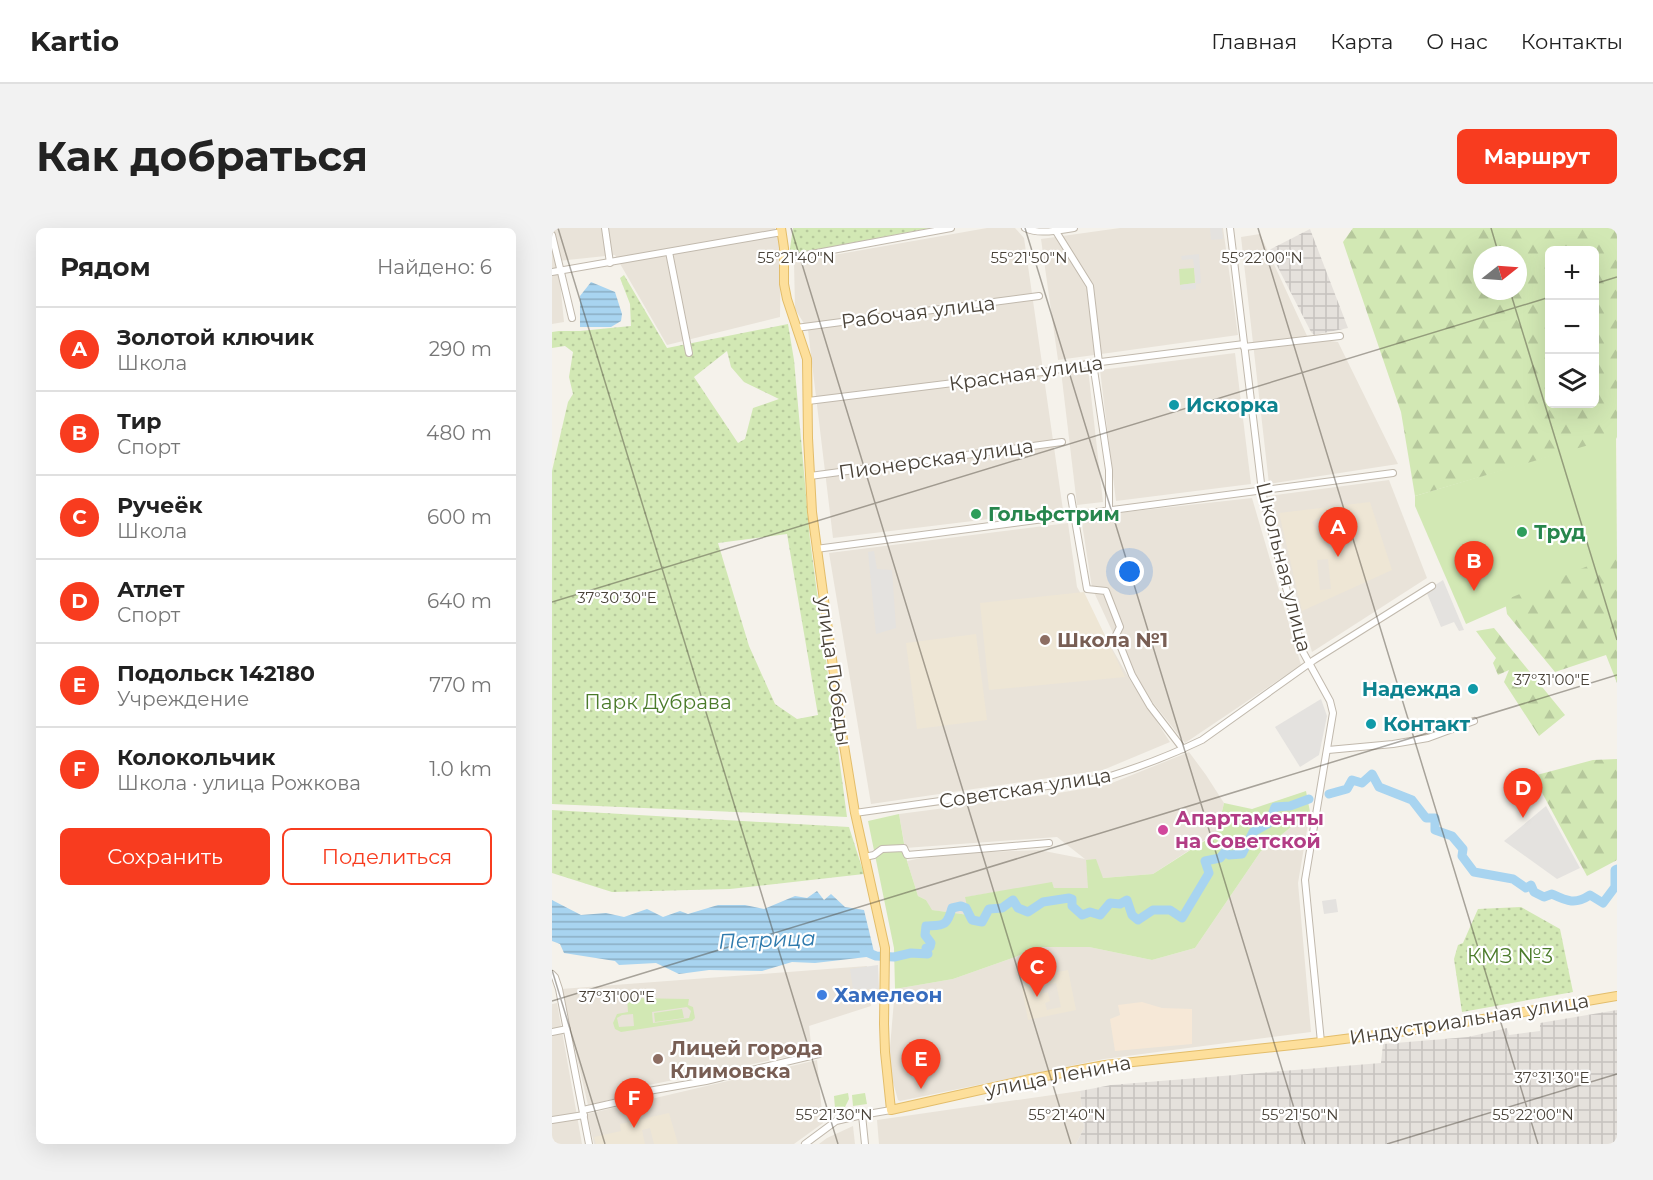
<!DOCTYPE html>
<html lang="ru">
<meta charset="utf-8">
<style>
body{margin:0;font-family:Montserrat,sans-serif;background:#f2f2f2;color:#222}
.controls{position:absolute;right:18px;top:18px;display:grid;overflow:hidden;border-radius:9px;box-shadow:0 6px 24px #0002}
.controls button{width:54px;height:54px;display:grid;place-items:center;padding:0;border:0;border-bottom:2px solid #e0e0e0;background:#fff;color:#222;font:30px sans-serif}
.compass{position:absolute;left:921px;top:18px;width:54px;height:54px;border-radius:50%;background:#fff;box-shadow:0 6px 24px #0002;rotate:73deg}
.you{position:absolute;left:578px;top:344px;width:21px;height:21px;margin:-15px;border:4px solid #fff;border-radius:50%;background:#1a73e8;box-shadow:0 0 0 9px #1a73e833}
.badge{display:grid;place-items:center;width:39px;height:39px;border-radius:50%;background:#f83c1f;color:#fff;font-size:20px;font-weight:700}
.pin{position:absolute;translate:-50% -50px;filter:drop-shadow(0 2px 3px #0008)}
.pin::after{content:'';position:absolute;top:32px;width:21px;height:18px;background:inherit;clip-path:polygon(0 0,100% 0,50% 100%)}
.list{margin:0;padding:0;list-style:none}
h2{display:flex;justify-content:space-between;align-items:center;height:78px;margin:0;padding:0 24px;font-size:26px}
h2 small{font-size:20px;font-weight:400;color:#767676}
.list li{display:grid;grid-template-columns:39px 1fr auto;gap:18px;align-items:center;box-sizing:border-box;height:84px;padding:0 24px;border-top:2px solid #e0e0e0}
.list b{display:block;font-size:22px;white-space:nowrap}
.list p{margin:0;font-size:20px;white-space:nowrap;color:#767676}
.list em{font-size:20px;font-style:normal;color:#767676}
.actions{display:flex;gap:12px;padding:18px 24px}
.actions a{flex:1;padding:14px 0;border:2px solid #f83c1f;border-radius:9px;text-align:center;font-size:21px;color:#f83c1f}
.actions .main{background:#f83c1f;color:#fff}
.icon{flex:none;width:33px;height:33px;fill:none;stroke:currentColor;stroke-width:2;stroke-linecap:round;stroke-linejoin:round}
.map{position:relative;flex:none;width:1065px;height:916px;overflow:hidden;border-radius:9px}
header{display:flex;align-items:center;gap:36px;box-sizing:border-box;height:84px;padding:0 30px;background:#fff;border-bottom:2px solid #e0e0e0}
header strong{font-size:28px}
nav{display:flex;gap:33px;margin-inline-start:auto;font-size:21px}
.intro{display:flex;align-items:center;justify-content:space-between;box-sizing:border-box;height:144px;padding:0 36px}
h1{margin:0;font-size:42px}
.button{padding:15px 27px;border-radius:9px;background:#f83c1f;color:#fff;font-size:21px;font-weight:700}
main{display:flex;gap:36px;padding:0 36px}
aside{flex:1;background:#fff;border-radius:9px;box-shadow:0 6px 24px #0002}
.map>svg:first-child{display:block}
</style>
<header>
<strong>Kartio</strong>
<nav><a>Главная</a><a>Карта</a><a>О нас</a><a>Контакты</a></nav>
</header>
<div class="intro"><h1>Как добраться</h1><a class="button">Маршрут</a></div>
<main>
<aside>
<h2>Рядом<small>Найдено: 6</small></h2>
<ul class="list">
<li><span class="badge">A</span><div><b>Золотой ключик</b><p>Школа</p></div><em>290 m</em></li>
<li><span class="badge">B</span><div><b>Тир</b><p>Спорт</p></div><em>480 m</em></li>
<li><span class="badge">C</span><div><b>Ручеёк</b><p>Школа</p></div><em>600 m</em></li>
<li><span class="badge">D</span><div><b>Атлет</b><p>Спорт</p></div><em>640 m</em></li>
<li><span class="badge">E</span><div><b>Подольск 142180</b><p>Учреждение</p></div><em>770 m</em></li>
<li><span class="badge">F</span><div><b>Колокольчик</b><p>Школа · улица Рожкова</p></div><em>1.0 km</em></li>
</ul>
<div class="actions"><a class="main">Сохранить</a><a>Поделиться</a></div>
</aside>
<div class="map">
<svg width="1065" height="916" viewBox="0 0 1065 916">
<defs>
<pattern id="industrial-grid" width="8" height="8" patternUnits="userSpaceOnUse" patternTransform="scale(1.5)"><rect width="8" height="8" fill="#e5e1dc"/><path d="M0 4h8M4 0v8" fill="none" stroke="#c6c2be"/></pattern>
<pattern id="forest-firs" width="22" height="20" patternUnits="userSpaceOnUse" patternTransform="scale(1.5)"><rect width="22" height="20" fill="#d2e8b4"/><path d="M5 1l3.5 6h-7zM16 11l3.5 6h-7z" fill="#b6c89c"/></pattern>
<pattern id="park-dots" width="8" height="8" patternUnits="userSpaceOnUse" patternTransform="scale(1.5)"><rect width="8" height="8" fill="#d2e8b4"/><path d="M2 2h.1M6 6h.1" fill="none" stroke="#b6c89c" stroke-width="1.8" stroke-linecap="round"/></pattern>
<pattern id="water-rules" width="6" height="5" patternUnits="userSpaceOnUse" patternTransform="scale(1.5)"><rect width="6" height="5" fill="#a8d4f0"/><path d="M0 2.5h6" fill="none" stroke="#8baec3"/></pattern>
</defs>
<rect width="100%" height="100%" fill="#f5f2eb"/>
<g fill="#e9e3d9">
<polygon points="0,0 223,0 229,19 228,89 115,117 63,27 6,33 12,94 0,96"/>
<polygon points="435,0 463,0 472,10 511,282 281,310 256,102 243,81 242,34"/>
<polygon points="568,0 671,0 686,107 506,132 489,11"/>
<polygon points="708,6 756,110 786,114 846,236 717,256 689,9"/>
<polygon points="683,125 699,256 564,273 548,142"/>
<polygon points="536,140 551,274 525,277 509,143"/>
<polygon points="837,252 875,350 760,424 716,268"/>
<polygon points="700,270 749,437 633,515 583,452 540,360 529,289"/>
<polygon points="516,295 525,359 578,452 618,514 551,542 319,576 277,325"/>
<polygon points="637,524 654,547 672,575 665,604 601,646 551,650 534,632 537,660 502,660 500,655 414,669 417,687 379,682 374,672 366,668 355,633 389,626 487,622 533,631 505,609 353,620 347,586 500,566 555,557"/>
<polygon points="758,584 746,655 759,804 552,831 348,873 346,872 339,847 337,831 343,761 401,751 491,719 537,719 600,732 643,720 709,623"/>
<polygon points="315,738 319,778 257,798 260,824 77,861 66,870 36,877 9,761"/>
<polygon points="5,775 30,916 0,916 0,776"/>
<polygon points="265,832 271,895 242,916 42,916 35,886"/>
<polygon points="528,863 532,900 524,916 327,916 325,892"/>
<polygon points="301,898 303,916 267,916 275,910"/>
</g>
<polygon fill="#f6e8d7" points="590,774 610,780 640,781 640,816 563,823 558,791 568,787 566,777"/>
<g fill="url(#industrial-grid)">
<polygon points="758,1 796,100 762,107 759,104 717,22"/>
<polygon points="1065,782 1065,916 524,916 532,900 528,863 559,857 829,835 831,816 916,809 955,800 957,807 988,803 988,795"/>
</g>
<g fill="#eee6d5" fill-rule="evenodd">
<path d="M818,274L840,342L750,383L727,285ZM771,287L787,313L776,320L760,294ZM776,331L779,361L768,362L765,332Z"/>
<polygon points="532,364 573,449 437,462 428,375"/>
<polygon points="424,406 435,492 365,501 354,415"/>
<path d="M516,742L524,782L476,792L470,760L486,748ZM504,755L509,779L495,782L493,775L498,773L496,764L491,765L489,758Z"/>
<polygon points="117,885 126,916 102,916 98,900 90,902 93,916 44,916 42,909 69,903 68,896"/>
</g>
<g fill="#d2e8b4" fill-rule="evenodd">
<polygon points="642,40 643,55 628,57 627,41"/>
<polygon points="1064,208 1065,330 914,396 863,278 863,268"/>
<polygon points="754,563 758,584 709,623 643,720 600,732 537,719 491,719 401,751 343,761 342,720 316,593 347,586 355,633 366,668 374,672 380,682 417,687 413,669 500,654 502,660 536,660 534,632 544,631 551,650 601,646 665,605 672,575 700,581"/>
<path d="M75,770L137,771L136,777L141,779L143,790L140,793L69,804L63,801L61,795L65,786L76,784ZM135,779L139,783L137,790L101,795L100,784ZM81,786L82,798L67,799L65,790L70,787Z"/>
<polygon points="130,781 132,790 103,794 102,785"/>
<polygon points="296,865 297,871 293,879 283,880 282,868"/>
<polygon points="313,865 315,876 301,878 300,867"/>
</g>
<g fill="url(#forest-firs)" fill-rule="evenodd">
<path d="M801,0H1065V211L1064,209L863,268L849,184L791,14ZM1042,22V176H998V22ZM930,27H966V63H930Z"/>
<polygon points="1065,326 1065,455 1054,427 1003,444 955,386 953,372"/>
<polygon points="942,400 1013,487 987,508 952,454 957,442 946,447 941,435 944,430 924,403"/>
<polygon points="1065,531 1065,632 1035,648 981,548 1041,532"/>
</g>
<g fill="url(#park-dots)" fill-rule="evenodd">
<polygon points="241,0 378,0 237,27"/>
<path d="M72,47L115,120L236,96L242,132L258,312L295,589L0,576V243L16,174L21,166L17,149L21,124L13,118L0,120V104L7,103H28L79,98L78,76L68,50ZM175,123L179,139L192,154L227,171L201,180L193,211L186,215L142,149ZM235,306L266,487L245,491L223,476L197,418L166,315Z"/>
<polygon points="0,582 297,599 312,646 178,661 60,664 0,645"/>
<polygon points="969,679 1008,701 1021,764 910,784 902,731 906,717 911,715 926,681"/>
</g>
<g fill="#e4e2df">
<polygon points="658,0 670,0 671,11 659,12"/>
<polygon points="647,26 649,55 644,56 644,61 629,62 628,57 644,55 641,31 630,32 629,28"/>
<polygon points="322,323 325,341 340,342 344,400 324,406 316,324"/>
<polygon points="891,352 912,402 907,403 902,394 889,399 874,363"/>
<polygon points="769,471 775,488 767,527 748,539 723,499"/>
<polygon points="994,578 1028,640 1005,651 952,613"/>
<polygon points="784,671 786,684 772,686 770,673"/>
<polygon points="326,737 327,761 301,761 298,741"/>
</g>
<g fill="url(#water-rules)">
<polygon points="39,54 63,64 70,86 69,93 59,99 28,99 28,68"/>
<polygon points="265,663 272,672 279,666 293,679 312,682 323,728 263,735 240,734 210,743 157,742 127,746 104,735 67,737 63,733 12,725 8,716 0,713 0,672 29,687 54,685 72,689 95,681 111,689 128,683 136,686 166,677 193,677 212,681 243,668 255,670"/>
</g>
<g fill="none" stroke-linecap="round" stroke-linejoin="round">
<g stroke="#a8d4f0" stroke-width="9">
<path d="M777,566L795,561L800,552L810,555L820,546L827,559L860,572L874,590H883V602L900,608L911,621L910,628L922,644L961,651L974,660L979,657L982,664L992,669L1000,666C1015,673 1023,677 1038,667L1051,675L1063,659V642L1065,641"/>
<path d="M312,723L324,728L342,729L359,725L376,726L374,720L378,719L379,715L373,707L374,698C391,697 395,699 400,680L409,678L414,680L420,692L430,694L437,681L450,680L461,672L466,680L476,684L491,674L517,670L520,671V678L530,687L538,684L548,687L558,675L568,676L575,672L580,687L586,692L601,682H618L630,690L657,645L653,633L668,630L673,624L677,627L690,626L701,604L717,595L723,579L738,578L757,571"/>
</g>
<g stroke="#c1b9ad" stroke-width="8">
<g id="minor">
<polyline points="53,0 58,35"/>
<path d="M473,0C487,7 507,2 522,0"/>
<polyline points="678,0 710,263 722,314 751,424 778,473 781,485 753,652 769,814"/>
<polyline points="503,2 538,58 547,135"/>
<polyline points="0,7 20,90"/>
<polyline points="117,24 137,125"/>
<polyline points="232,31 399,0"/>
<polyline points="0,44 230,4"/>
<polyline points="244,100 487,68"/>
<polyline points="692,119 788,108"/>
<polyline points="541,135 557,242 557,283"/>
<polyline points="256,173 498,143 541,135 692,116"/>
<polyline points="258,248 510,214"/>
<polyline points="519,269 535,361 554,363 568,399 564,407 580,447 598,478 631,521"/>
<polyline points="264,321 841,245"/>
<polyline points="776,522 841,516 876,510 922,493"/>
<path d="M303,585L552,550C585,540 619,527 650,512L762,432L880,358"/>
<polyline points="313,629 322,627 330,621 352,620 355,627 497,615"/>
<polyline points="0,746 3,749 7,761 37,916"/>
<polyline points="0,804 15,801"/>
<polyline points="31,882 75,872 85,865 154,853 267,826"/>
<polyline points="310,887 313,916"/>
<polyline points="0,892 32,887"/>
<polyline points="253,916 284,893 310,887 339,882"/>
</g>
</g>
<g stroke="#e3bd6a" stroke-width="10">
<polyline id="major" points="229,0 232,20 232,56 235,71 255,131 256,210 260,284 290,505 303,585 333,720 332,796 333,824 339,882 478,851 553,837 769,814 878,800 1065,768"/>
</g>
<use href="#minor" stroke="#fff" stroke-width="6"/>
<use href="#major" stroke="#fddf9b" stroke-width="8"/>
</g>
<path fill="none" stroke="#494238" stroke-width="1.5" stroke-opacity="0.45" d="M6,0L286,916M239,0L519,916M473,0L753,916M706,0L986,916M939,0L947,27M1042,56L1065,49M958,63L1065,412M0,374L998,69M0,742L53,916M0,773L1065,447M835,916L1065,846"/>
<g fill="#0f9aa8" stroke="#fff" stroke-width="2">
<circle cx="622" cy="177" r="6"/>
<circle cx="921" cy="461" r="6"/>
<circle cx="819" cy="496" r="6"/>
</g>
<g fill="#2e9e5b" stroke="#fff" stroke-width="2">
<circle cx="424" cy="286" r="6"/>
<circle cx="970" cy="304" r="6"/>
</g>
<g fill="#8d6e63" stroke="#fff" stroke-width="2">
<circle cx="493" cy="412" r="6"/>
<circle cx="106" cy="831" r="6"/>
</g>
<circle fill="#d1479c" stroke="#fff" stroke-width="2" cx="611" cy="602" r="6"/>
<circle fill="#3f7fe0" stroke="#fff" stroke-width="2" cx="270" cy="767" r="6"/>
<g text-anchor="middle" stroke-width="4.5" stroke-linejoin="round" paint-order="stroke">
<g font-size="20" fill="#494238" stroke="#fff">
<text transform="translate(366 84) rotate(-7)" y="7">Рабочая улица</text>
<text transform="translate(474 145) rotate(-8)" y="7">Красная улица</text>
<text transform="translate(384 231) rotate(-8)" y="7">Пионерская улица</text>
<text transform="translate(732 339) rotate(76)" y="7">Школьная улица</text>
<text transform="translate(282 443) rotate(82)" y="7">улица Победы</text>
<text transform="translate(473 560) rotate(-9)" y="7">Советская улица</text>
<text transform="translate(917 791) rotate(-9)" y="7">Индустриальная улица</text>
<text transform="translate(506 848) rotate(-11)" y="7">улица Ленина</text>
</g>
<g font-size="20" font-weight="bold" fill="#0d838f" stroke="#fff" text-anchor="start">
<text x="634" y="184">Искорка</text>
<text x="909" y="468" text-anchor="end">Надежда</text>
<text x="831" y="503">Контакт</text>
</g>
<g font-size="20" font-weight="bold" fill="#27864d" stroke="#fff" text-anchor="start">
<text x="436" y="293">Гольфстрим</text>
<text x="982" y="311">Труд</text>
</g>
<g font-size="20" font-weight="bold" fill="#785e54" stroke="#fff" text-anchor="start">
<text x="505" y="419">Школа №1</text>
<text x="118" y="827">Лицей города<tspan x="118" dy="23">Климовска</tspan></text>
</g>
<g font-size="20" fill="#4b7b2b" stroke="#fff">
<text x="106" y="481">Парк Дубрава</text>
<text x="958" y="735">КМЗ №3</text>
</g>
<g font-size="20" font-weight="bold" fill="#b23c85" stroke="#fff" text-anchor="start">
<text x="623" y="597">Апартаменты<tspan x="623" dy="23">на Советской</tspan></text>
</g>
<g font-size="20" font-weight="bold" fill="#366cbe" stroke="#fff" text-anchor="start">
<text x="282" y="774">Хамелеон</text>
</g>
<g font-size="21" font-style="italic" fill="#2f7aad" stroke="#fff">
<text transform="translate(215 712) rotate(-2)" y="7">Петрица</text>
</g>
</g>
<g font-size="15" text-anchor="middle" fill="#494238" stroke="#fff" stroke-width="4.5" stroke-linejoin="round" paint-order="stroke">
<text x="244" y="35">55°21'40"N</text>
<text x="477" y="35">55°21'50"N</text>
<text x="710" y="35">55°22'00"N</text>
<text x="65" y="375">37°30'30"E</text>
<text x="1000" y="457">37°31'00"E</text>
<text x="65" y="774">37°31'00"E</text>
<text x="1000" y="855">37°31'30"E</text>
<text x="282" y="892">55°21'30"N</text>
<text x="515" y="892">55°21'40"N</text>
<text x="748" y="892">55°21'50"N</text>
<text x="981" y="892">55°22'00"N</text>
</g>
</svg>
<div class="controls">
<button>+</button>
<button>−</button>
<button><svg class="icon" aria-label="layers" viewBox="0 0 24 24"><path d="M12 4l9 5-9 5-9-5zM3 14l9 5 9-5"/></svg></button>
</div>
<svg class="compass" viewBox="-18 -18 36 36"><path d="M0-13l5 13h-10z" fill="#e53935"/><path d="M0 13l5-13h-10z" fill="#767676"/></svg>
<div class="you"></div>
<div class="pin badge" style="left:786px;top:329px">A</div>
<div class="pin badge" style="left:922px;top:363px">B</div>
<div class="pin badge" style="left:485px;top:769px">C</div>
<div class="pin badge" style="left:971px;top:590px">D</div>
<div class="pin badge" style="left:369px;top:861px">E</div>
<div class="pin badge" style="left:82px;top:900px">F</div>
</div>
</main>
